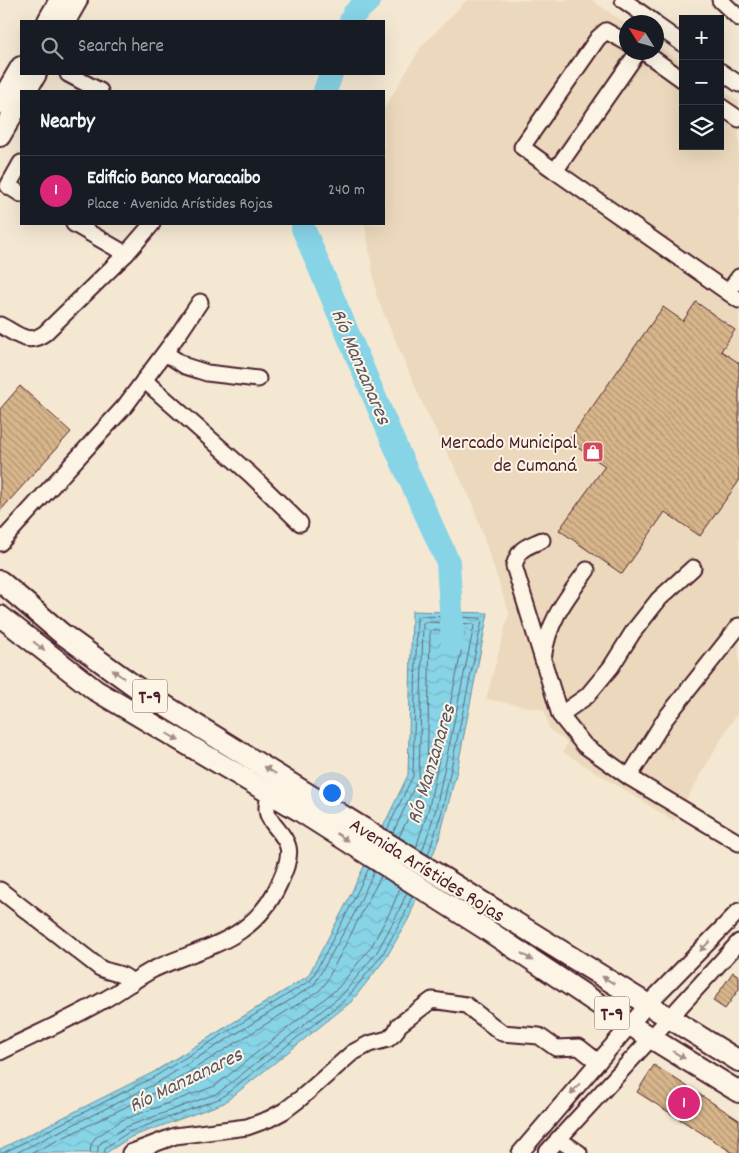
<!DOCTYPE html>
<meta charset="utf-8">
<style>
body{margin:0;font-family:Dekko,sans-serif;background:#242831;color:#f1f3f6}
.controls{position:absolute;right:15px;top:15px;display:grid;overflow:hidden;border-radius:0px;box-shadow:0 5px 20px #0002}
.controls button{width:45px;height:45px;display:grid;place-items:center;padding:0;border:0;border-bottom:1px solid #363941;background:#171b24;color:#f1f3f6;font:25px sans-serif}
.compass{position:absolute;left:619px;top:15px;width:45px;height:45px;border-radius:50%;background:#171b24;box-shadow:0 5px 20px #0002;rotate:307deg}
.you{position:absolute;left:331px;top:792px;width:18px;height:18px;margin:-12px;border:4px solid #fff;border-radius:50%;background:#1a73e8;box-shadow:0 0 0 8px #1a73e833}
.badge{display:grid;place-items:center;width:32px;height:32px;border-radius:50%;background:#db2777;color:#fff;font-size:16px;font-weight:700}
.pin{position:absolute;translate:-50% -50%;border:2px solid #fff;box-shadow:0 1px 5px #0006}
.list{margin:0;padding:0;list-style:none}
h2{display:flex;justify-content:space-between;align-items:center;height:65px;margin:0;padding:0 20px;font-size:21px}
h2 small{font-size:16px;font-weight:400;color:#9ea1a6}
.list li{display:grid;grid-template-columns:32px 1fr auto;gap:15px;align-items:center;box-sizing:border-box;height:70px;padding:0 20px;border-top:1px solid #363941}
.list b{display:block;font-size:19px;white-space:nowrap}
.list p{margin:0;font-size:16px;white-space:nowrap;color:#9ea1a6}
.list em{font-size:16px;font-style:normal;color:#9ea1a6}
.icon{flex:none;width:28px;height:28px;fill:none;stroke:currentColor;stroke-width:2;stroke-linecap:round;stroke-linejoin:round}
.map{position:relative;flex:none;width:739px;height:1153px;overflow:hidden}
.search{position:absolute;background:#171b24;box-shadow:0 5px 20px #0002;left:20px;top:20px;width:365px;height:55px;display:flex;align-items:center;gap:12px;box-sizing:border-box;padding:0 18px;border-radius:0px;color:#9ea1a6;font-size:19px}
.panel{position:absolute;background:#171b24;box-shadow:0 5px 20px #0002;left:20px;top:90px;width:365px;height:135px;border-radius:0px}
.map>svg:first-child{display:block}
</style>
<div class="map">
<svg width="739" height="1153" viewBox="0 0 739 1153">
<defs>
<pattern id="water-waves" width="16" height="10" patternUnits="userSpaceOnUse" patternTransform="scale(1.25)"><rect width="16" height="10" fill="#87d4e7"/><path d="M0 5q4-4 8 0t8 0" fill="none" stroke="#76b6c6"/></pattern>
<pattern id="building-back-hatch" width="6" height="6" patternUnits="userSpaceOnUse" patternTransform="scale(1.25)"><rect width="6" height="6" fill="#d8b68b"/><path d="M-1 5l2 2M0 0l6 6M5-1l2 2" fill="none" stroke="#b19372"/></pattern>
</defs>
<rect width="100%" height="100%" fill="#f5e8d3"/>
<filter id="ink" filterUnits="userSpaceOnUse"><feTurbulence type="fractalNoise" baseFrequency=".02" numOctaves="2"/><feDisplacementMap in="SourceGraphic" scale="10" xChannelSelector="R" yChannelSelector="G"/><feConvolveMatrix kernelMatrix="1 2 1 2 8 2 1 2 1" color-interpolation-filters="sRGB"/></filter>
<g filter="url(#ink)">
<polygon fill="#ecd9bd" points="467,0 592,0 626,24 626,52 656,52 657,45 683,63 683,146 720,146 720,89 739,102 739,712 729,726 674,821 563,752 567,743 549,729 544,710 486,699 509,613 471,500 423,405 377,298 365,224 384,224 384,109 421,47"/>
<polygon fill="url(#water-waves)" stroke="#6f8c9c" points="412,611 488,613 457,770 440,836 409,918 386,958 351,1002 224,1103 131,1137 106,1153 0,1153 0,1149 152,1073 308,976 344,908 408,775"/>
<g fill="none" stroke-linecap="round" stroke-linejoin="round">
<g stroke="#626776" stroke-width="1">
<polyline points="387,830 413,776 417,617 419,616 480,618 482,621 442,811 428,855"/>
<polyline points="393,833 419,777 423,624 426,622 473,624 474,626 436,809 422,852"/>
<polyline points="399,837 427,778 430,631 433,630 463,631 465,633 429,807 416,848"/>
<polyline points="3,1153 154,1077 311,980 348,911 369,868"/>
<polyline points="16,1153 157,1083 314,985 354,914 374,872"/>
<polyline points="32,1153 160,1090 319,991 325,984 381,876"/>
<polyline points="90,1153 91,1145 95,1138 122,1120 215,1086 338,988 371,947 391,910 400,888"/>
<polyline points="98,1153 98,1147 102,1142 126,1127 218,1093 343,994 377,952 398,913 407,892"/>
<polyline points="104,1153 106,1147 129,1132 221,1098 347,998 382,955 404,916 412,896"/>
</g>
<g stroke="#87d4e7" stroke-width="24">
<polyline points="351,21 354,14 369,0"/>
<polyline points="325,91 331,74"/>
<polyline points="303,224 303,228 396,448 448,562 453,642"/>
</g>
</g>
<g fill="url(#building-back-hatch)" stroke="#4a1f2b">
<polygon points="696,302 735,330 721,351 739,363 739,481 700,536 665,512 622,574 559,530 605,466 568,441 663,307 683,321"/>
<polygon points="20,386 71,432 0,511 0,409"/>
<polygon points="733,972 739,976 739,989 725,1009 713,1001"/>
<polygon points="654,1065 739,1120 739,1153 733,1153 637,1092"/>
</g>
<g fill="none" stroke-linecap="round" stroke-linejoin="round">
<g stroke="#4a1f2b" stroke-width="19">
<g id="minor">
<polyline points="623,0 654,22"/>
<polyline points="720,0 739,18"/>
<polyline points="656,25 683,44"/>
<polyline points="638,52 555,171 739,300"/>
<polyline points="644,52 683,80"/>
<polyline points="720,71 739,84"/>
<polyline points="68,74 100,91"/>
<polyline points="720,106 739,119"/>
<polyline points="21,163 8,186 21,194"/>
<polyline points="555,171 522,147 598,38 606,31 626,42"/>
<polyline points="74,224 126,254"/>
<polyline points="728,292 739,277"/>
<path d="M0,325C18,334 27,346 45,333L126,254L152,224"/>
<polyline points="165,353 185,366 207,373 258,379"/>
<polyline points="144,380 252,476 300,523"/>
<path d="M542,540C524,548 520,547 514,566L560,715L584,745L629,777L739,843"/>
<polyline points="0,543 125,406 180,332 200,302"/>
<path d="M543,659C548,621 565,600 587,570"/>
<polyline points="560,715 587,696 611,667 633,632 659,599 693,568"/>
<polyline points="629,777 665,719 739,626"/>
<path d="M0,890L100,968C111,974 122,971 132,983"/>
<path d="M0,1052C34,1035 69,1020 102,1001C120,992 136,978 154,969C204,946 253,942 279,884C283,875 291,858 288,847C283,827 257,820 271,794"/>
<polyline points="558,1139 579,1153"/>
<polyline points="130,1153 175,1136 247,1127 269,1119 284,1111 301,1098 352,1053 369,1044 388,1039 395,1033 399,1025 432,1000 466,1005 502,1033 539,1036 556,1048 579,1047 598,1062"/>
<polyline points="520,1153 648,1004 739,911"/>
<polyline points="546,1153 739,942"/>
</g>
</g>
<g stroke="#4a1f2b" stroke-width="24">
<g id="major">
<polyline points="48,21 60,0"/>
<polyline points="65,21 77,0"/>
<polyline points="26,91 36,74"/>
<polyline points="0,103 21,67"/>
<polyline points="0,136 21,100"/>
<polyline points="0,581 61,633 143,692 739,1061"/>
<polyline points="0,616 95,690 300,811 487,930 630,1025 739,1092"/>
</g>
</g>
<use href="#minor" stroke="#fcf5e5" stroke-width="15"/>
<use href="#major" stroke="#fcf5e5" stroke-width="20"/>
</g>
<defs><path id="oneway-solid" d="M-6-.8H1V-3.2L6.5 0L1 3.2V.8H-6Z" transform="scale(1.25)"/></defs>
<g fill="#a38a88">
<use href="#oneway-solid" transform="translate(39 646) rotate(38)"/>
<use href="#oneway-solid" transform="translate(118 674) rotate(-145)"/>
<use href="#oneway-solid" transform="translate(173 737) rotate(30)"/>
<use href="#oneway-solid" transform="translate(270 770) rotate(-148)"/>
<use href="#oneway-solid" transform="translate(342 837) rotate(33)"/>
<use href="#oneway-solid" transform="translate(705 946) rotate(135)"/>
<use href="#oneway-solid" transform="translate(527 957) rotate(34)"/>
<use href="#oneway-solid" transform="translate(608 980) rotate(-149)"/>
<use href="#oneway-solid" transform="translate(679 1055) rotate(31)"/>
<use href="#oneway-solid" transform="translate(575 1089) rotate(131)"/>
</g>
</g>
<defs>
<g id="shop-square" transform="scale(1.125)"><rect x="-9" y="-9" width="18" height="18" rx="4" fill="#d1495b" stroke="#fcf5e5"/><path d="M-5-2.5h2.3a2.7 3.5 0 0 1 5.4 0H5L5.5 6h-11ZM-1.5-2.5h3a1.5 2.3 0 0 0-3 0Z" fill="#fff"/></g>
</defs>
<g fill-rule="evenodd">
<use href="#shop-square" x="593" y="452"/>
</g>
<g text-anchor="middle" stroke-width="4" stroke-linejoin="round" paint-order="stroke">
<g fill="#fcf5e5" stroke="#7f5f63" stroke-width="1">
<rect x="132.5" y="679.5" width="35" height="33" rx="4"/>
<rect x="594.5" y="996.5" width="35" height="33" rx="4"/>
</g>
<g font-size="19" font-weight="bold" fill="#4a1f2b">
<text x="150" y="703">T-9</text>
<text x="612" y="1020">T-9</text>
</g>
<g font-size="20" fill="#4a1f2b" stroke="#fcf5e5" text-anchor="end">
<text x="577" y="448">Mercado Municipal<tspan x="577" dy="23">de Cumaná</tspan></text>
</g>
<g font-size="20" fill="#4a1f2b" stroke="#fcf5e5">
<text transform="translate(428 869) rotate(32)" y="7">Avenida Arístides Rojas</text>
</g>
<g font-size="21" font-style="italic" fill="#5c5563" stroke="#fcf5e5">
<text transform="translate(362 366) rotate(67)" y="7">Río Manzanares</text>
<text transform="translate(430 764) rotate(-73)" y="7">Río Manzanares</text>
<text transform="translate(185 1079) rotate(-26)" y="7">Río Manzanares</text>
</g>
</g>
</svg>
<div class="controls">
<button>+</button>
<button>−</button>
<button><svg class="icon" aria-label="layers" viewBox="0 0 24 24"><path d="M12 4l9 5-9 5-9-5zM3 14l9 5 9-5"/></svg></button>
</div>
<svg class="compass" viewBox="-18 -18 36 36"><path d="M0-13l5 13h-10z" fill="#e53935"/><path d="M0 13l5-13h-10z" fill="#9ea1a6"/></svg>
<div class="you"></div>
<div class="pin badge" style="left:684px;top:1103px">1</div>
<div class="search"><svg class="icon" aria-label="search" viewBox="0 0 24 24"><circle cx="10" cy="10" r="6"/><path d="M15 15l6 6"/></svg>Search here</div>
<section class="panel">
<h2>Nearby<small></small></h2>
<ul class="list">
<li><span class="badge">1</span><div><b>Edificio Banco Maracaibo</b><p>Place · Avenida Arístides Rojas</p></div><em>240 m</em></li>
</ul>
</section>
</div>
